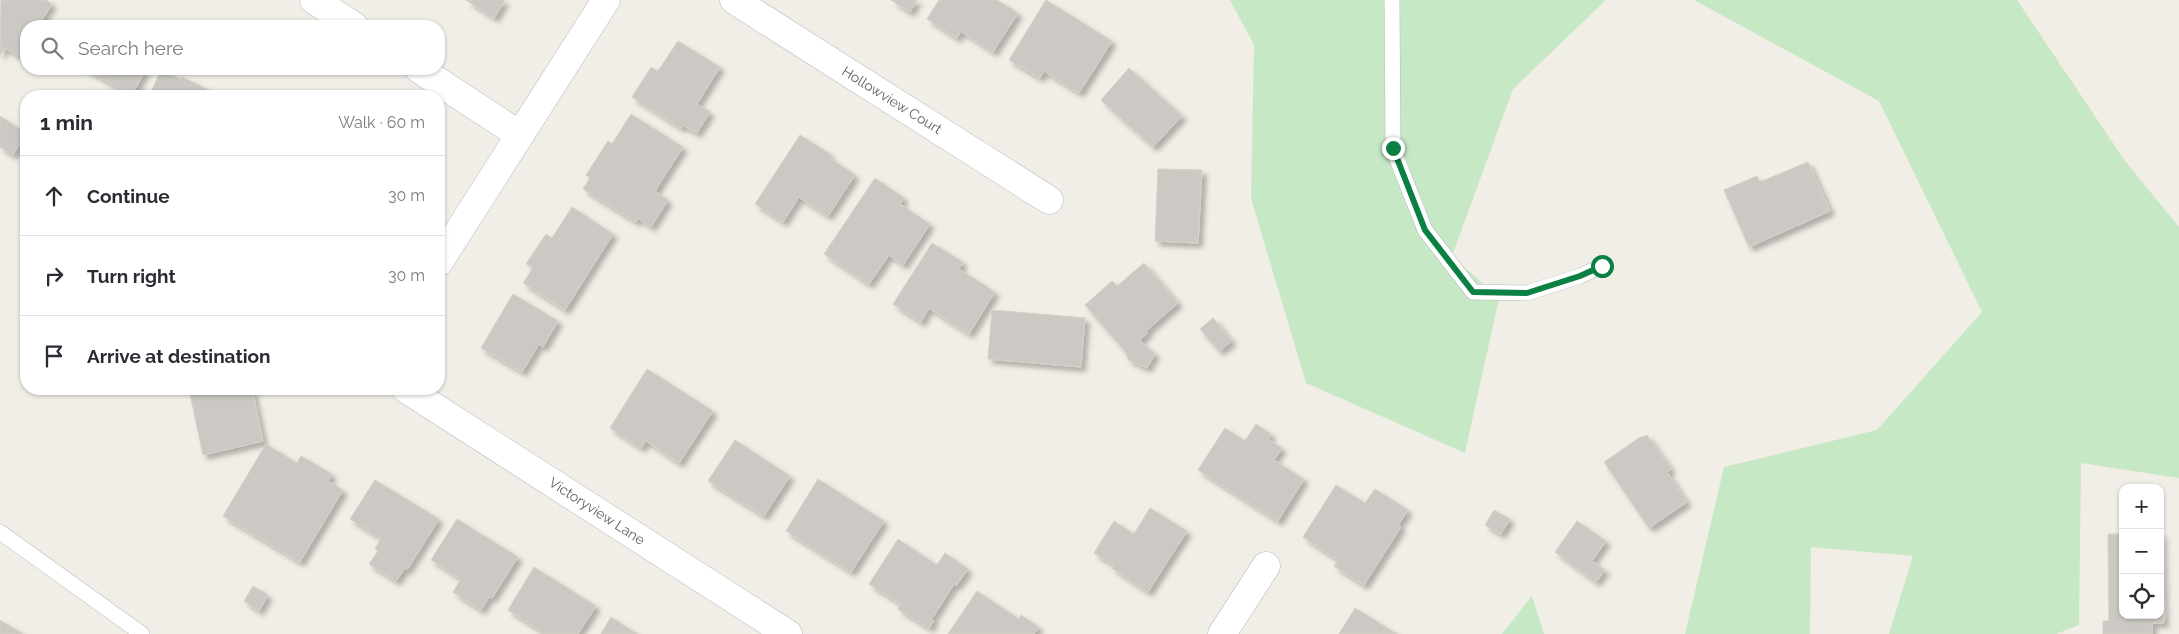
<!DOCTYPE html>
<meta charset="utf-8">
<style>
body{margin:0;font-family:Raleway,sans-serif;background:#f7f7f7;color:#2b2b33}
.controls{position:absolute;right:15px;bottom:15px;display:grid;overflow:hidden;border-radius:10px;box-shadow:0 1px 4px #0004}
.controls button{width:45px;height:45px;display:grid;place-items:center;padding:0;border:0;border-bottom:1px solid #e1e1e2;background:#fff;color:#2b2b33;font:25px sans-serif}
.stop{position:absolute;width:15px;height:15px;margin:-11px;border:4px solid #0b8043;border-radius:50%;background:#fff}
.stop.end{background:#0b8043;border-color:#fff;box-shadow:0 1px 5px #0008}
.list{margin:0;padding:0;list-style:none}
h2{display:flex;justify-content:space-between;align-items:center;height:65px;margin:0;padding:0 20px;font-size:21px}
h2 small{font-size:16px;font-weight:400;color:#7c7c81}
.list li{display:grid;grid-template-columns:32px 1fr auto;gap:15px;align-items:center;box-sizing:border-box;height:80px;padding:0 20px;border-top:1px solid #e1e1e2}
.list b{display:block;font-size:19px;white-space:nowrap}
.list em{font-size:16px;font-style:normal;color:#7c7c81}
.icon{flex:none;width:28px;height:28px;fill:none;stroke:currentColor;stroke-width:2;stroke-linecap:round;stroke-linejoin:round}
.map{position:relative;flex:none;width:2179px;height:634px;overflow:hidden}
.search{position:absolute;background:#fff;box-shadow:0 1px 4px #0004;left:20px;top:20px;width:425px;height:55px;display:flex;align-items:center;gap:12px;box-sizing:border-box;padding:0 18px;border-radius:20px;color:#7c7c81;font-size:19px}
.panel{position:absolute;background:#fff;box-shadow:0 1px 4px #0004;left:20px;top:90px;width:425px;height:305px;border-radius:20px}
.map>svg:first-child{display:block}
</style>
<div class="map">
<svg width="2179" height="634" viewBox="0 0 2179 634">
<defs>
<filter id="shadow"><feDropShadow dx="4.5" dy="4.5" stdDeviation="2.5" flood-color="#0004"/></filter>
</defs>
<rect width="100%" height="100%" fill="#f1eee7"/>
<g fill="#c6e8c4">
<polygon points="1230,0 1606,0 1513,89 1452,256 1499,298 1465,453 1306,383 1251,198 1254,45"/>
<polygon points="1694,0 2017,0 2125,161 2179,227 2179,478 2081,463 2079,625 2056,634 1889,634 1913,556 1811,547 1810,634 1685,634 1724,467 1877,430 1982,312 1879,101"/>
<polygon points="1532,596 1544,634 1502,634"/>
</g>
<g fill="#ccc9c4" stroke="#d6d0c5" filter="url(#shadow)">
<polygon points="1,0 46,0 52,4 38,26 26,26 26,43 18,56 5,48 0,55"/>
<polygon points="466,0 505,0 494,18"/>
<polygon points="891,0 917,0 910,12"/>
<polygon points="939,0 997,0 1018,13 993,52 961,31 957,38 927,19"/>
<polygon points="1046,0 1112,41 1079,93 1044,71 1040,78 1009,60"/>
<polygon points="678,41 720,67 697,104 710,112 697,133 682,125 681,128 632,97 651,67 658,71"/>
<polygon points="1129,68 1182,116 1153,147 1101,100"/>
<polygon points="85,69 146,69 132,95"/>
<polygon points="161,70 181,79 182,77 219,95 149,96"/>
<polygon points="631,114 683,147 655,191 668,200 651,227 638,218 636,222 583,189 590,178 586,175 608,141 612,144"/>
<polygon points="0,116 26,133 13,155 0,147"/>
<polygon points="800,135 830,154 828,157 855,175 828,216 799,197 783,222 755,204"/>
<polygon points="1808,162 1830,211 1749,247 1724,190 1757,176 1760,182"/>
<polygon points="1158,169 1202,170 1198,243 1155,241"/>
<polygon points="875,178 904,198 900,204 930,224 903,265 889,255 869,284 824,254"/>
<polygon points="572,207 613,234 565,310 523,283 533,268 526,264 546,234 552,238"/>
<polygon points="932,243 963,262 959,269 995,292 969,334 929,308 921,322 893,304"/>
<polygon points="1144,263 1178,303 1146,331 1148,333 1139,340 1155,354 1147,368 1129,360 1124,350 1085,305 1112,281 1117,286"/>
<polygon points="513,294 558,321 543,347 539,344 522,372 481,348"/>
<polygon points="992,310 1085,318 1081,367 988,359"/>
<polygon points="1213,318 1232,341 1219,351 1200,329"/>
<polygon points="647,369 713,411 679,463 646,441 641,448 610,428"/>
<polygon points="189,389 252,389 263,441 203,455"/>
<polygon points="1256,424 1271,434 1268,439 1282,448 1274,460 1304,479 1278,521 1198,470 1225,428 1245,441"/>
<polygon points="1647,435 1671,469 1667,472 1687,502 1649,528 1604,462 1642,436 1643,437"/>
<polygon points="735,440 790,476 764,516 708,481"/>
<polygon points="266,444 297,463 301,456 332,474 328,481 343,490 300,562 223,516"/>
<polygon points="818,479 884,521 851,572 786,531"/>
<polygon points="375,480 439,519 407,570 405,568 396,581 369,564 378,551 375,549 381,538 350,519"/>
<polygon points="1336,485 1365,503 1375,489 1408,510 1398,525 1401,527 1364,585 1334,566 1338,560 1303,537"/>
<polygon points="1150,508 1187,531 1148,592 1112,568 1114,565 1094,553 1114,521 1134,534"/>
<polygon points="1494,510 1510,519 1501,534 1485,525"/>
<polygon points="457,519 518,557 492,598 489,597 481,610 453,592 461,579 431,560"/>
<polygon points="1577,521 1606,541 1592,561 1605,570 1596,582 1555,552"/>
<polygon points="2160,533 2162,533 2164,623 2152,623 2152,634 2103,634 2103,621 2109,621 2108,534 2123,534 2123,615 2160,615"/>
<polygon points="898,539 937,565 945,553 968,569 956,586 954,584 931,620 934,621 929,628 898,609 901,604 869,584"/>
<polygon points="534,567 596,606 578,634 541,634 543,632 508,610"/>
<polygon points="253,586 268,595 259,611 244,601"/>
<polygon points="977,591 1019,619 1021,615 1039,627 1034,634 948,634"/>
<polygon points="1355,608 1397,634 1339,634"/>
<polygon points="611,617 637,634 601,634"/>
<polygon points="0,620 23,634 0,634"/>
</g>
<g fill="none" stroke-linecap="round" stroke-linejoin="round">
<g stroke="#b8babe" stroke-width="16">
<g id="lane">
<polyline points="1392,0 1393,149 1425,230 1473,292 1527,293 1580,276 1602,266"/>
<polyline points="0,532 142,634"/>
</g>
</g>
<g stroke="#b8babe" stroke-width="29">
<g id="street">
<polyline points="314,0 354,26"/>
<polyline points="734,0 1049,200"/>
<polyline points="419,69 520,135"/>
<polyline points="439,262 606,0"/>
<polyline points="406,389 788,634"/>
<polyline points="1222,634 1266,566"/>
</g>
</g>
<use href="#lane" stroke="#fff" stroke-width="15"/>
<use href="#street" stroke="#fff" stroke-width="28"/>
</g>
<g fill="none" stroke-linecap="round" stroke-linejoin="round">
<polyline stroke="#0b8043" stroke-width="6" points="1393,148 1425,230 1473,292 1527,293 1580,276 1602,266"/>
</g>
<g text-anchor="middle" stroke-width="4" stroke-linejoin="round" paint-order="stroke">
<g font-size="14" fill="#5f6368" stroke="#fff">
<text transform="translate(892 100) rotate(32)" y="5">Hollowview Court</text>
<text transform="translate(597 511) rotate(33)" y="5">Victoryview Lane</text>
</g>
</g>
</svg>
<div class="controls">
<button>+</button>
<button>−</button>
<button><svg class="icon" aria-label="locate" viewBox="0 0 24 24"><circle cx="12" cy="12" r="6"/><path d="M12 2v4M12 18v4M2 12h4M18 12h4"/></svg></button>
</div>
<div class="stop" style="left:1602px;top:266px"></div>
<div class="stop end" style="left:1393px;top:148px"></div>
<div class="search"><svg class="icon" aria-label="search" viewBox="0 0 24 24"><circle cx="10" cy="10" r="6"/><path d="M15 15l6 6"/></svg>Search here</div>
<section class="panel">
<h2>1 min<small>Walk · 60 m</small></h2>
<ul class="list">
<li><svg class="icon" aria-label="ahead" viewBox="0 0 24 24"><path d="M12 20V5M6 11l6-6 6 6"/></svg><div><b>Continue</b></div><em>30 m</em></li>
<li><svg class="icon" aria-label="right" viewBox="0 0 24 24"><path d="M7 20v-9h11M14 6l5 5-5 5"/></svg><div><b>Turn right</b></div><em>30 m</em></li>
<li><svg class="icon" aria-label="arrive" viewBox="0 0 24 24"><path d="M6 21V4h12l-3 4 3 4H6"/></svg><div><b>Arrive at destination</b></div></li>
</ul>
</section>
</div>
